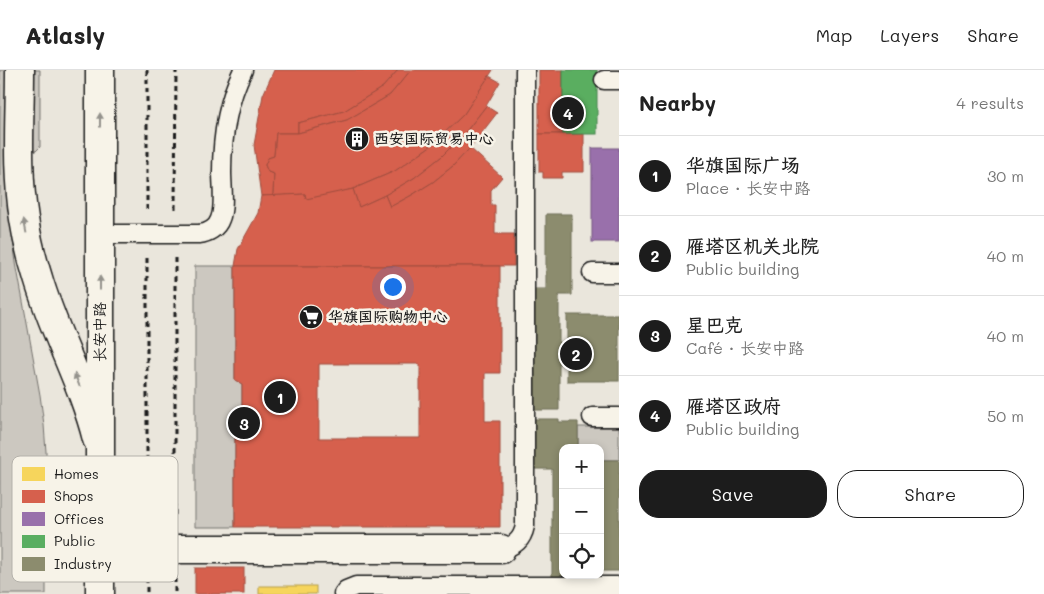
<!DOCTYPE html>
<meta charset="utf-8">
<style>
body{margin:0;font-family:Mali,"LXGW WenKai TC",sans-serif;background:#f6f6f6;color:#222}
.controls{position:absolute;right:15px;bottom:15px;display:grid;overflow:hidden;border-radius:10px;box-shadow:0 2px 8px #0003}
.controls button{width:45px;height:45px;display:grid;place-items:center;padding:0;border:0;border-bottom:1px solid #e0e0e0;background:#fff;color:#222;font:25px sans-serif}
.you{position:absolute;left:392px;top:216px;width:18px;height:18px;margin:-12px;border:4px solid #fff;border-radius:50%;background:#1a73e8;box-shadow:0 0 0 8px #1a73e833}
.badge{display:grid;place-items:center;width:32px;height:32px;border-radius:50%;background:#1c1c1c;color:#fff;font-size:16px;font-weight:700}
.pin{position:absolute;translate:-50% -50%;border:2px solid #fff;box-shadow:0 1px 5px #0006}
.list{margin:0;padding:0;list-style:none}
h2{display:flex;justify-content:space-between;align-items:center;height:65px;margin:0;padding:0 20px;font-size:21px}
h2 small{font-size:16px;font-weight:400;color:#767676}
.list li{display:grid;grid-template-columns:32px 1fr auto;gap:15px;align-items:center;box-sizing:border-box;height:80px;padding:0 20px;border-top:1px solid #e0e0e0}
.list b{display:block;font-size:19px;white-space:nowrap}
.list p{margin:0;font-size:16px;white-space:nowrap;color:#767676}
.list em{font-size:16px;font-style:normal;color:#767676}
.actions{display:flex;gap:10px;padding:15px 20px}
.actions a{flex:1;padding:11px 0;border:1px solid #1c1c1c;border-radius:20px;text-align:center;font-size:18px;color:#1c1c1c}
.actions .main{background:#1c1c1c;color:#fff}
.icon{flex:none;width:28px;height:28px;fill:none;stroke:currentColor;stroke-width:2;stroke-linecap:round;stroke-linejoin:round}
.map{position:relative;flex:none;width:619px;height:524px;overflow:hidden}
header{display:flex;align-items:center;gap:30px;box-sizing:border-box;height:70px;padding:0 25px;background:#fff;border-bottom:1px solid #e0e0e0}
header strong{font-size:24px}
nav{display:flex;gap:28px;margin-inline-start:auto;font-size:18px}
main{display:flex}
aside{flex:1;background:#fff}
.map>svg:first-child{display:block}
</style>
<header>
<strong>Atlasly</strong>
<nav><a>Map</a><a>Layers</a><a>Share</a></nav>
</header>
<main>
<div class="map">
<svg width="619" height="524" viewBox="0 0 619 524">
<rect width="100%" height="100%" fill="#eae6dc"/>
<filter id="ink" filterUnits="userSpaceOnUse"><feTurbulence type="fractalNoise" baseFrequency=".02" numOctaves="2"/><feDisplacementMap in="SourceGraphic" scale="10" xChannelSelector="R" yChannelSelector="G"/><feConvolveMatrix kernelMatrix="1 2 1 2 8 2 1 2 1" color-interpolation-filters="sRGB"/></filter>
<g filter="url(#ink)">
<g fill="#ccc8c0" stroke="#74726e">
<polygon points="0,0 10,0 10,134 12,163 16,193 40,325 44,355 46,382 46,524 0,524"/>
<polygon points="29,0 40,0 40,77 36,81 31,79"/>
<polygon points="195,196 235,196 235,310 242,314 242,339 235,343 235,457 195,457"/>
<polygon points="578,357 619,357 619,390 600,390 600,378 578,378"/>
</g>
<rect fill="#f6d55c" stroke="#b59e49" x="259" y="516" width="57" height="8"/>
<g fill="#d6604d" stroke="#9e4c3e" fill-rule="evenodd">
<polygon points="274,0 398,0 383,17 344,41 298,53 298,63 276,63 274,86 268,88 265,95 268,102 274,104 273,126 261,126 254,75 263,25"/>
<polygon points="398,0 411,0 390,25 347,50 298,63 298,53 344,41 383,17"/>
<polygon points="411,0 493,0 464,44 432,75 395,101 353,119 318,128 306,129 305,124 273,126 274,104 268,102 265,95 268,88 274,86 276,63 298,63 347,50 390,25"/>
<rect x="539" y="0" width="24" height="64"/>
<polygon points="489,6 500,12 486,36 465,63 441,87 414,108 385,125 359,137 353,119 395,101 432,75 464,44"/>
<polygon points="486,36 497,43 470,78 453,96 433,112 412,125 390,137 385,125 414,108 441,87 465,63"/>
<polygon points="539,64 584,64 584,102 562,102 562,108 543,108 543,102 539,102"/>
<polygon points="470,78 502,107 491,120 491,135 495,135 495,164 514,164 514,196 235,196 238,179 258,143 261,126 305,124 306,129 353,119 359,137 385,125 390,137 412,125 433,112 453,96"/>
<path d="M235,196H500V303H485V351H500V457H235V343L242,339V314L235,310ZM319,294H420V368H319Z"/>
<rect x="195" y="498" width="49" height="26"/>
</g>
<rect fill="#9970ab" stroke="#745780" x="592" y="78" width="27" height="94"/>
<rect fill="#5aae61" stroke="#47824c" x="563" y="0" width="34" height="64"/>
<g fill="#8c8c6e" stroke="#6a6a55">
<polygon points="546,144 572,144 572,225 559,225 559,340 533,340 533,219 546,219"/>
<rect x="567" y="245" width="52" height="66"/>
<polygon points="533,349 559,349 559,352 578,352 578,378 563,378 563,505 592,505 592,509 552,509 552,399 533,399"/>
<rect x="600" y="390" width="19" height="111"/>
</g>
<g fill="none" stroke-linecap="round" stroke-linejoin="round">
<g stroke="#1c1c1c" stroke-width="21">
<g id="lane">
<polyline points="604,10 619,10"/>
<path d="M100,164H199C208,163 217,158 220,149C225,137 222,115 222,102C222,67 227,32 243,0"/>
<polyline points="592,203 619,203"/>
<polyline points="592,347 619,347"/>
<path d="M501,479C515,476 522,470 525,456V0"/>
<polyline points="343,524 346,520 356,516 619,516"/>
</g>
</g>
<g stroke="#1c1c1c" stroke-width="31">
<g id="street">
<path d="M20,0C20,49 16,100 24,149C27,169 32,189 38,208C54,263 83,313 97,369"/>
<polyline points="100,479 501,479"/>
</g>
</g>
<g stroke="#1c1c1c" stroke-width="31">
<polyline id="primary" points="100,0 100,524"/>
</g>
<g stroke="#1c1c1c" stroke-width="3" stroke-dasharray="5 4" stroke-linecap="butt">
<polyline points="147,0 147,139"/>
<polyline points="175,139 176,0"/>
<polyline points="147,188 147,449"/>
<polyline points="175,188 175,449"/>
<polyline points="147,508 147,524"/>
<polyline points="175,508 175,524"/>
</g>
<use href="#lane" stroke="#f7f3e8" stroke-width="18"/>
<use href="#street" stroke="#f7f3e8" stroke-width="28"/>
<use href="#primary" stroke="#f7f3e8" stroke-width="28"/>
</g>
<defs><path id="oneway-solid" d="M-6-.8H1V-3.2L6.5 0L1 3.2V.8H-6Z" transform="scale(1.25)"/></defs>
<g fill="#94928c">
<use href="#oneway-solid" transform="translate(100 50) rotate(-90)"/>
<use href="#oneway-solid" transform="translate(25 156) rotate(-101)"/>
<use href="#oneway-solid" transform="translate(100 213) rotate(-90)"/>
<use href="#oneway-solid" transform="translate(77 310) rotate(-112)"/>
</g>
</g>
<defs>
<g id="building-disc" transform="scale(1.25)"><circle r="9.5" fill="#1c1c1c" stroke="#f7f3e8"/><path d="M-4-6H4V6H1V3H-1V6H-4ZM-2.5-4.3h1.7v1.8h-1.7ZM.8-4.3h1.7v1.8H.8ZM-2.5-1h1.7V.8h-1.7ZM.8-1h1.7V.8H.8Z" fill="#fff"/></g>
<g id="supermarket-disc" transform="scale(1.25)"><circle r="9.5" fill="#1c1c1c" stroke="#f7f3e8"/><path d="M-6-5.5h2.5l.6 2H6L4.5 2H-2.5L-4.4-4H-6ZM-1.5 3.2a1.3 1.3 0 1 0 .1 0ZM3 3.2a1.3 1.3 0 1 0 .1 0Z" fill="#fff"/></g>
</defs>
<g fill-rule="evenodd">
<use href="#building-disc" x="357" y="69"/>
<use href="#supermarket-disc" x="311" y="247"/>
</g>
<g text-anchor="middle" stroke-width="5" stroke-linejoin="round" paint-order="stroke">
<g font-size="15" font-weight="bold" fill="#1c1c1c" stroke="#f7f3e8" text-anchor="start">
<text x="374" y="74">西安国际贸易中心</text>
<text x="328" y="252">华旗国际购物中心</text>
</g>
<g font-size="15" fill="#1c1c1c" stroke="#f7f3e8">
<text transform="translate(100 262) rotate(-90)" y="5">长安中路</text>
</g>
</g>
<rect x="12" y="386" width="166" height="126" rx="8" fill="#f7f3e8" stroke="#b5b2ab" stroke-width="1"/>
<rect x="22" y="397" width="23" height="14" fill="#f6d55c"/>
<rect x="22" y="420" width="23" height="13" fill="#d6604d"/>
<rect x="22" y="442" width="23" height="14" fill="#9970ab"/>
<rect x="22" y="465" width="23" height="13" fill="#5aae61"/>
<rect x="22" y="487" width="23" height="14" fill="#8c8c6e"/>
<g font-size="14" fill="#1c1c1c">
<text x="54" y="409">Homes</text>
<text x="54" y="431">Shops</text>
<text x="54" y="454">Offices</text>
<text x="54" y="476">Public</text>
<text x="54" y="499">Industry</text>
</g>
</svg>
<div class="controls">
<button>+</button>
<button>−</button>
<button><svg class="icon" aria-label="locate" viewBox="0 0 24 24"><circle cx="12" cy="12" r="6"/><path d="M12 2v4M12 18v4M2 12h4M18 12h4"/></svg></button>
</div>
<div class="you"></div>
<div class="pin badge" style="left:280px;top:327px">1</div>
<div class="pin badge" style="left:576px;top:284px">2</div>
<div class="pin badge" style="left:244px;top:353px">3</div>
<div class="pin badge" style="left:568px;top:43px">4</div>
</div>
<aside>
<h2>Nearby<small>4 results</small></h2>
<ul class="list">
<li><span class="badge">1</span><div><b>华旗国际广场</b><p>Place · 长安中路</p></div><em>30 m</em></li>
<li><span class="badge">2</span><div><b>雁塔区机关北院</b><p>Public building</p></div><em>40 m</em></li>
<li><span class="badge">3</span><div><b>星巴克</b><p>Café · 长安中路</p></div><em>40 m</em></li>
<li><span class="badge">4</span><div><b>雁塔区政府</b><p>Public building</p></div><em>50 m</em></li>
</ul>
<div class="actions"><a class="main">Save</a><a>Share</a></div>
</aside>
</main>
